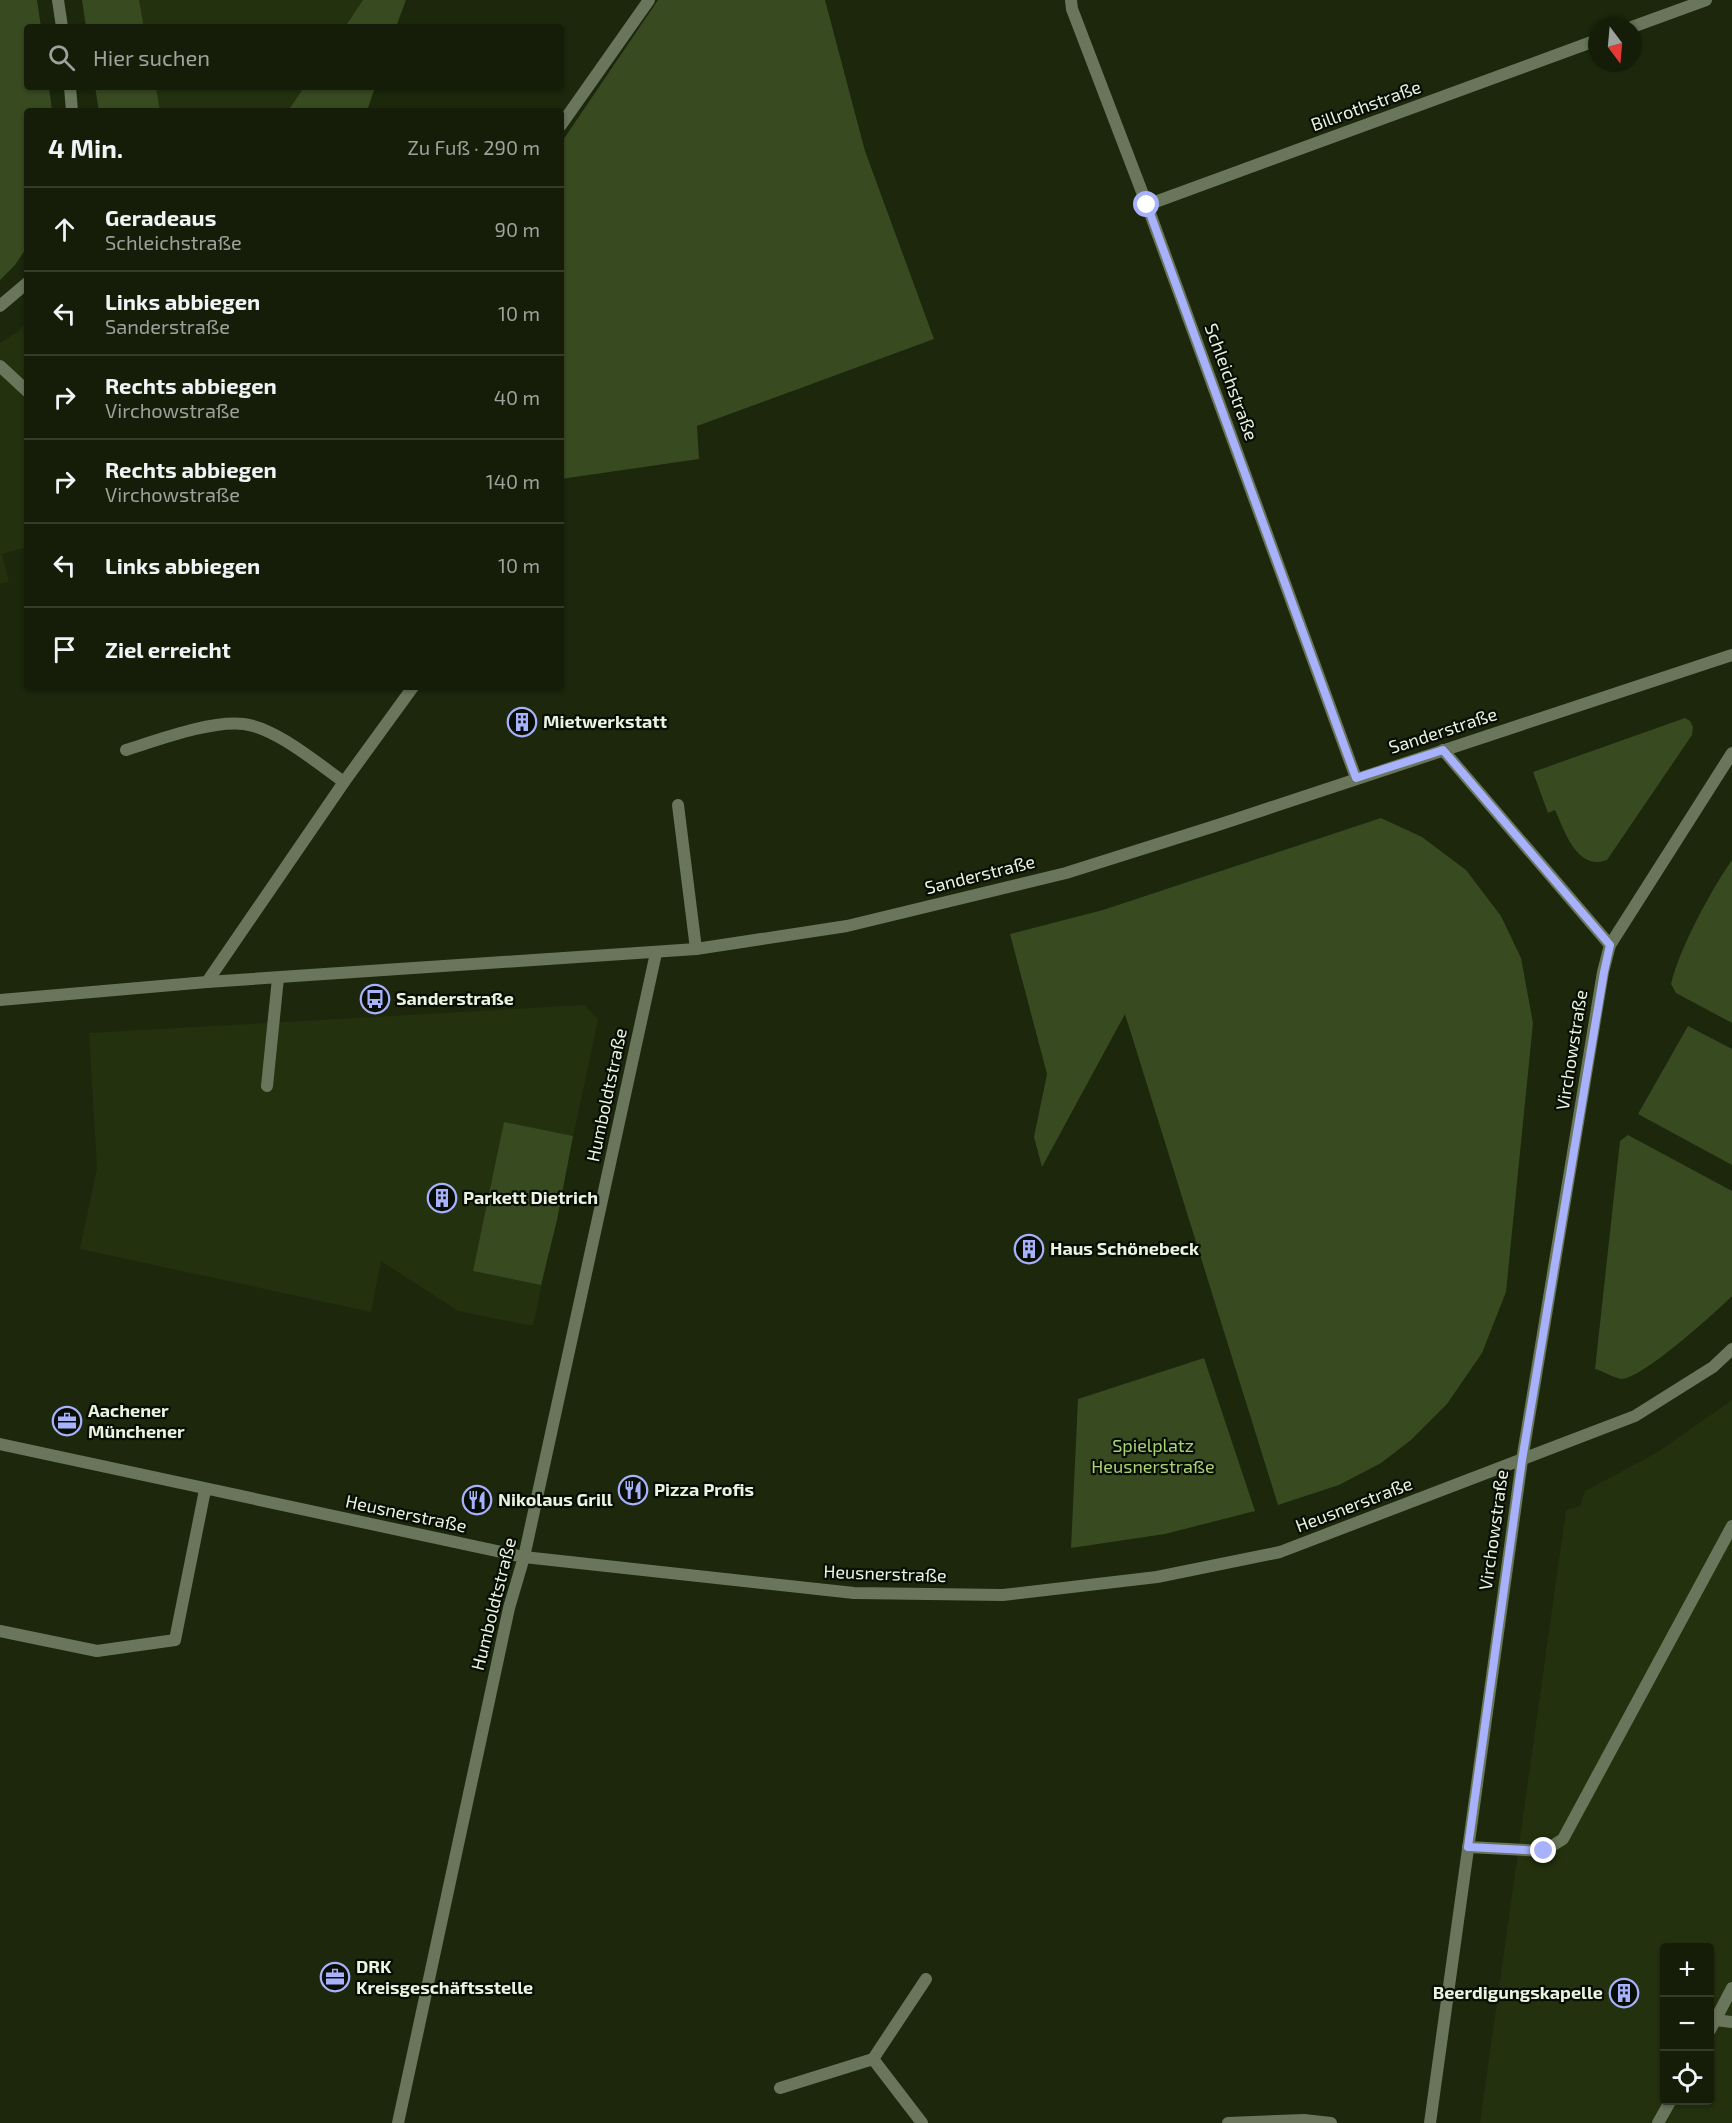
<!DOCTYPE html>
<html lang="de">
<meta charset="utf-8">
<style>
body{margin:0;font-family:"Exo 2",sans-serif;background:#1e2612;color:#f1f3f6}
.controls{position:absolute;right:18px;bottom:18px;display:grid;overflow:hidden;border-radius:6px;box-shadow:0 2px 4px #0004}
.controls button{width:54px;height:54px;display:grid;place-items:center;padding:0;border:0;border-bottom:2px solid #343b2a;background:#151d09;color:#f1f3f6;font:30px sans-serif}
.compass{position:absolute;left:1588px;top:18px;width:54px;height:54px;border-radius:50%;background:#151d09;box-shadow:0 2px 4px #0004;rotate:164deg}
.stop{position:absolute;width:18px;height:18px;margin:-14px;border:4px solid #a7b1fc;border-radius:50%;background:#fff}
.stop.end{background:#a7b1fc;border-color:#fff;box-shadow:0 2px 6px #0008}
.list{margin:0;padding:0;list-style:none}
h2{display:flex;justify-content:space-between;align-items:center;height:78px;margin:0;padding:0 24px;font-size:26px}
h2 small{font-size:20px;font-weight:400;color:#9da29c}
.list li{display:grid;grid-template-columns:39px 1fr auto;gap:18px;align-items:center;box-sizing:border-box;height:84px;padding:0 24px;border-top:2px solid #343b2a}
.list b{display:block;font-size:22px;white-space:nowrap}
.list p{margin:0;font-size:20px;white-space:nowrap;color:#9da29c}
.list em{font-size:20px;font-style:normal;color:#9da29c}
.icon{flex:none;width:33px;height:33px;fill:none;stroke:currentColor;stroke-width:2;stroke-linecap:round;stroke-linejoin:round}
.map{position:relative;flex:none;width:1732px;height:2123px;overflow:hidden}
.search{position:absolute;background:#151d09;box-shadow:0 2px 4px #0004;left:24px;top:24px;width:540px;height:66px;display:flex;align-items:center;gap:15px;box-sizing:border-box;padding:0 21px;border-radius:6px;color:#9da29c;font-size:22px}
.panel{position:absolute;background:#151d09;box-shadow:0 2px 4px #0004;left:24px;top:108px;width:540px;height:582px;border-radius:6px}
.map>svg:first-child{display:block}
</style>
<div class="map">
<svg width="1732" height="2123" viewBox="0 0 1732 2123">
<rect width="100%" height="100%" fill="#1c270c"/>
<g fill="#23310e" fill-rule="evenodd">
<polygon points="139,0 363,0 345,27 144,27"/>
<polygon points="156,87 304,87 288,111 160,111"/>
<polygon points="27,321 27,547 2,554 9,582 0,584 0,343 19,331"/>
<polygon points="585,1005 598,1020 533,1326 458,1311 381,1261 371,1312 80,1249 97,1168 89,1033"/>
<path d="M1732,1400V2123H1480L1566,1510L1580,1506L1585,1491L1658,1452ZM1664,1948H1710V2100H1664Z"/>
</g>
<g fill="#384a20">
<polygon points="0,0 37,0 41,27 27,27 27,87 49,87 52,111 27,111 27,247 15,265 0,280"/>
<polygon points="82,0 139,0 144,27 86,27"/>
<polygon points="363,0 406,0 396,27 345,27"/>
<polygon points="658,0 825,0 865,151 934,339 697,426 699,459 561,479 561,143"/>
<polygon points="95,87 156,87 160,111 99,111"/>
<polygon points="304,87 375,87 367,111 288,111"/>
<path d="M1685,718L1690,721L1693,727L1692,735L1607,860C1577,871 1565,832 1555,810L1548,813L1533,772Z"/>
<polygon points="1381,818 1422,837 1466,870 1501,916 1521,958 1533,1023 1506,1292 1482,1353 1447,1404 1411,1440 1381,1463 1339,1485 1278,1505 1125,1014 1042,1167 1034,1137 1047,1074 1010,934 1103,910"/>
<path d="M1732,860V1023L1676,993L1671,984C1679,949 1711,890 1732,860Z"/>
<polygon points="1688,1026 1732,1049 1732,1165 1638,1114"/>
<polygon points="504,1122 573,1136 557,1220 541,1285 473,1271"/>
<path d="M1628,1135L1732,1191V1296C1716,1312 1641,1380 1621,1379C1614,1378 1603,1371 1595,1369L1620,1141Z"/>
<polygon points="1204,1358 1255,1511 1165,1534 1071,1548 1078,1399"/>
</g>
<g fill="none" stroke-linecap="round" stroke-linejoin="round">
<g stroke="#69765b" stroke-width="12">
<polyline points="58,0 62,27"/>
<polyline points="70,87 72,111"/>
<polyline points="0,306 27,283"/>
<polyline points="0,366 27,391"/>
<path d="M126,750C158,740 211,720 244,724C276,728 317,763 344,782"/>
<polyline points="678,805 696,949"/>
<polyline points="267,1086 278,978"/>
<polyline points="0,1631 97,1651 175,1640 205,1490"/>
<polyline points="1468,1847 1544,1851 1563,1839 1732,1526"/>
<polyline points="1715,2020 1732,2022"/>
<polyline points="1710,2030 1732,1988"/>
<polyline points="873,2059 926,1979"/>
<polyline points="780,2088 873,2059 922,2123"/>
<polyline points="1658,2123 1671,2100"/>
</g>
<g stroke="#69765b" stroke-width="12">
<polyline points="1071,0 1072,9 1147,205 1356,778"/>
<polyline points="1632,27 1706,0"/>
<polyline points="561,125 649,0"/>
<polyline points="1147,205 1597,40"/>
<polyline points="1443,750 1610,945"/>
<polyline points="207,982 344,782 413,687"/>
<polyline points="0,1000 207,982 696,949 847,926 1066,873 1218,825 1732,655"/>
<polyline points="0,1444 524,1557 854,1593 1003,1595 1157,1577 1280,1552 1635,1416 1713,1367 1732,1349"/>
<polyline points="398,2123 509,1608 524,1557 656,953"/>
<polyline points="1228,2123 1304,2120 1331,2123"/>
<polyline points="1430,2123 1522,1460 1603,972 1610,945 1732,753"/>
</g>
</g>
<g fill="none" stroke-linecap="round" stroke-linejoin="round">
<polyline stroke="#a7b1fc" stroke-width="8" points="1147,205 1356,778 1443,750 1610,945 1604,972 1522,1460 1468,1847 1544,1851"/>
</g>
<defs>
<g id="building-ring" transform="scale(1.5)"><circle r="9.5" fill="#090e04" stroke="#a7b1fc" stroke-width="1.5"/><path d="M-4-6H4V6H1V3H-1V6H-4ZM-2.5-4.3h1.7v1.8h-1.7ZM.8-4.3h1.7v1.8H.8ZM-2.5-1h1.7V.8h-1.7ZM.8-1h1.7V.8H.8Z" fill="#a7b1fc"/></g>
<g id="bus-ring" transform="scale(1.5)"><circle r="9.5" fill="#090e04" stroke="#a7b1fc" stroke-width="1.5"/><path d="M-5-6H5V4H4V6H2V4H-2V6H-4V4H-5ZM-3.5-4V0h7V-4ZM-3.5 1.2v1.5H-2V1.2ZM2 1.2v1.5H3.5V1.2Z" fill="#a7b1fc"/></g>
<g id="office-ring" transform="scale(1.5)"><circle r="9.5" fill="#090e04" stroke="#a7b1fc" stroke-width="1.5"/><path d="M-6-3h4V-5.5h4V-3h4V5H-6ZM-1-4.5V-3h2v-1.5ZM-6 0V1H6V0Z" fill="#a7b1fc"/></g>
<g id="restaurant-ring" transform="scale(1.5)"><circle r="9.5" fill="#090e04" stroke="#a7b1fc" stroke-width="1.5"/><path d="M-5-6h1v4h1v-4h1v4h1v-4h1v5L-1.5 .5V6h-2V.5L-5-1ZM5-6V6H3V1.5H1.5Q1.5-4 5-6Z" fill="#a7b1fc"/></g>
</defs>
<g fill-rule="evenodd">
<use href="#building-ring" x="522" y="722"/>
<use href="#bus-ring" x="375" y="999"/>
<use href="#building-ring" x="442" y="1198"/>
<use href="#building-ring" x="1029" y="1249"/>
<use href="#office-ring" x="67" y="1421"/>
<use href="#restaurant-ring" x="633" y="1490"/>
<use href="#restaurant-ring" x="477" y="1500"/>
<use href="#office-ring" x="335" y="1977"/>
<use href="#building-ring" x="1624" y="1993"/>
</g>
<g text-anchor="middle" stroke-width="4.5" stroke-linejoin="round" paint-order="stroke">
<g font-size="18" fill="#eaf2e1" stroke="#090e04">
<text transform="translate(1366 106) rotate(-20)" y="6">Billrothstraße</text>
<text transform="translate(1231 382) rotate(70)" y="6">Schleichstraße</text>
<text transform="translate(1443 731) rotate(-18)" y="6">Sanderstraße</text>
<text transform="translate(980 875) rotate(-14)" y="6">Sanderstraße</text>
<text transform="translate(1572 1050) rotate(-81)" y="6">Virchowstraße</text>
<text transform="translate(607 1095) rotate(-78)" y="6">Humboldtstraße</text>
<text transform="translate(1354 1505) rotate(-21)" y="6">Heusnerstraße</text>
<text transform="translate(406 1514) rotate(12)" y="6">Heusnerstraße</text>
<text transform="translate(1494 1530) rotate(-82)" y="6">Virchowstraße</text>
<text transform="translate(885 1574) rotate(2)" y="6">Heusnerstraße</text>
<text transform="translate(494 1604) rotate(-76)" y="6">Humboldtstraße</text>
</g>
<g font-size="18" font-weight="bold" fill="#eaf2e1" stroke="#090e04" text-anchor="start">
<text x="543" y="728">Mietwerkstatt</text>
<text x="396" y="1005">Sanderstraße</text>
<text x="463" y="1204">Parkett Dietrich</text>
<text x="1050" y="1255">Haus Schönebeck</text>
<text x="88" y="1417">Aachener<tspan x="88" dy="21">Münchener</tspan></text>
<text x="654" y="1496">Pizza Profis</text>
<text x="498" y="1506">Nikolaus Grill</text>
<text x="356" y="1973">DRK<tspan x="356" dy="21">Kreisgeschäftsstelle</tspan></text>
<text x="1603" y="1999" text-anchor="end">Beerdigungskapelle</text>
</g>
<g font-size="18" fill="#aad276" stroke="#090e04">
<text x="1153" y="1452">Spielplatz<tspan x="1153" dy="21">Heusnerstraße</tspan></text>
</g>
</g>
</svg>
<div class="controls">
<button>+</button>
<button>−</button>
<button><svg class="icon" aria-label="locate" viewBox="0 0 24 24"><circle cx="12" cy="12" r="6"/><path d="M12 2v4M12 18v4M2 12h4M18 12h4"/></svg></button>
</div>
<svg class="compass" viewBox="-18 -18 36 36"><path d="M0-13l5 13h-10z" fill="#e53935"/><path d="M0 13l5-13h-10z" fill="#9da29c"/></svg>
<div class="stop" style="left:1147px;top:205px"></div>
<div class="stop end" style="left:1544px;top:1851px"></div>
<div class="search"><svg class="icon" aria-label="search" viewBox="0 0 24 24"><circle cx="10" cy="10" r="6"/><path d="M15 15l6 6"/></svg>Hier suchen</div>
<section class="panel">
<h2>4 Min.<small>Zu Fuß · 290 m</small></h2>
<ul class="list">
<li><svg class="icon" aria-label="ahead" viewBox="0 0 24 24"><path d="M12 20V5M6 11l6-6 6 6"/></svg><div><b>Geradeaus</b><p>Schleichstraße</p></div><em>90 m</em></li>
<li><svg class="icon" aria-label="left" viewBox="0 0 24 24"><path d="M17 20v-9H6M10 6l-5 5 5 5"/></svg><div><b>Links abbiegen</b><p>Sanderstraße</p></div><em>10 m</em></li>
<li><svg class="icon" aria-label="right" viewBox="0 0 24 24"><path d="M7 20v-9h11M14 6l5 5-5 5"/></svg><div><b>Rechts abbiegen</b><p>Virchowstraße</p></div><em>40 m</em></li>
<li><svg class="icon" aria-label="right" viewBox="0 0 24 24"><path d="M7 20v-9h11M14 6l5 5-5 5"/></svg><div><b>Rechts abbiegen</b><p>Virchowstraße</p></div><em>140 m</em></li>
<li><svg class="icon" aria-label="left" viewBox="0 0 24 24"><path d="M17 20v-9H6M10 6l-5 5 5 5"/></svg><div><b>Links abbiegen</b></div><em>10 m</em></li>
<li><svg class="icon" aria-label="arrive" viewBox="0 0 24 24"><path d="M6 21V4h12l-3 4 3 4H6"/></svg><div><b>Ziel erreicht</b></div></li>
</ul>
</section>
</div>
